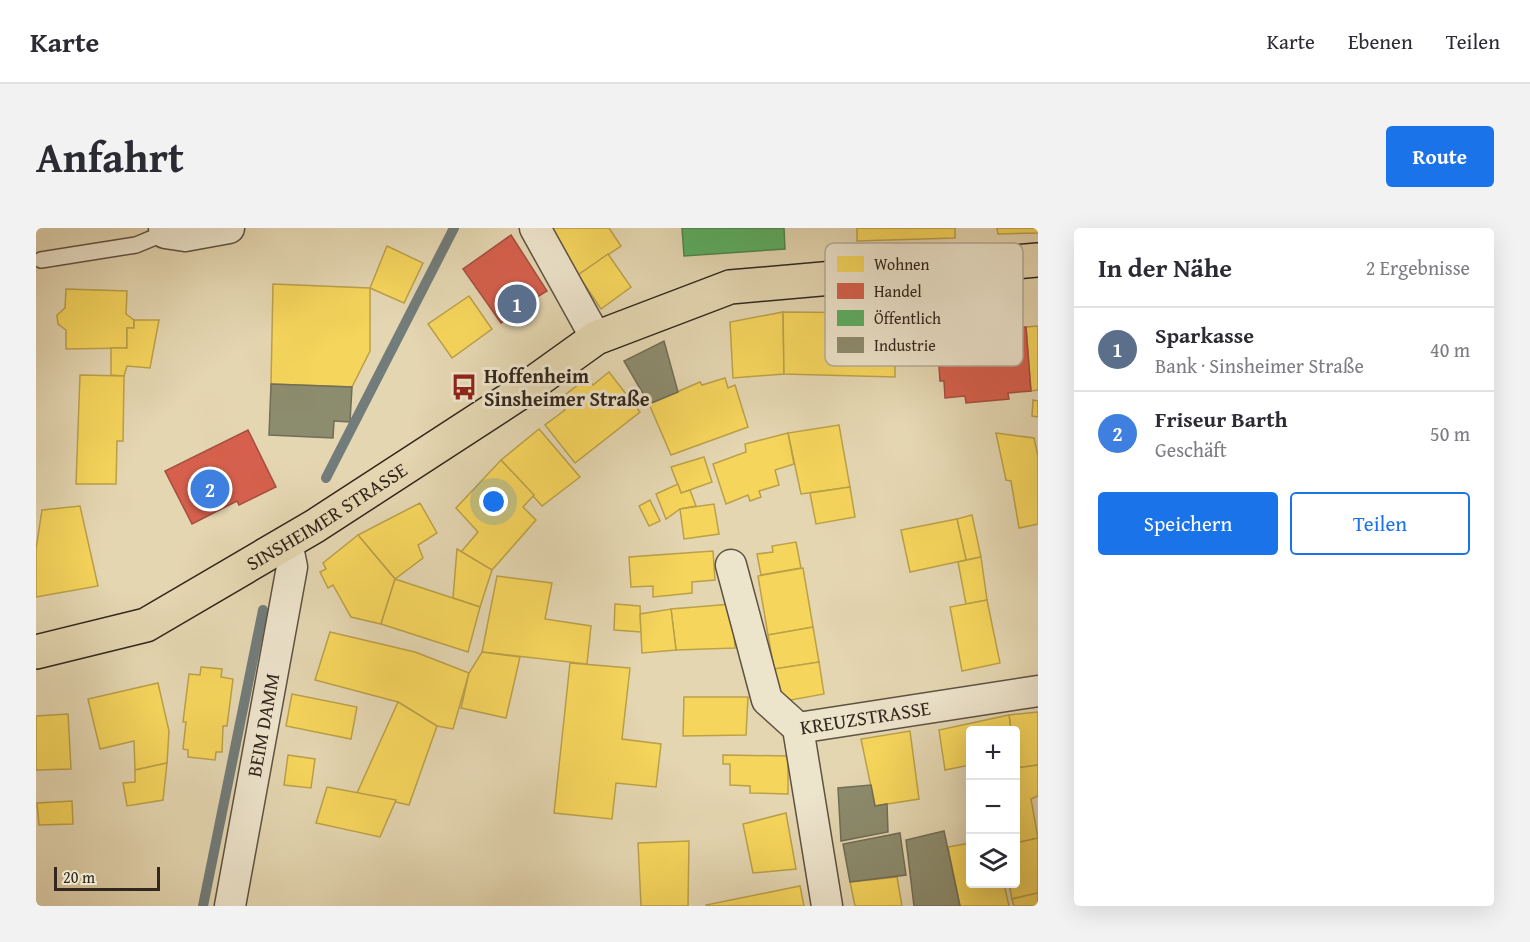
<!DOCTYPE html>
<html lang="de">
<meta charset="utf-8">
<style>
body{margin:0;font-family:"Gentium Book Plus",serif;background:#f2f2f3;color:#2b2b33}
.controls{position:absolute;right:18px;bottom:18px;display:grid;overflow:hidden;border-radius:6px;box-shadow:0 6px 24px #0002}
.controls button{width:54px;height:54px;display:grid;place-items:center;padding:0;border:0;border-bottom:2px solid #e1e1e2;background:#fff;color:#2b2b33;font:30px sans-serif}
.scale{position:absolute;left:18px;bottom:15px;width:106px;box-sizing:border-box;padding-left:6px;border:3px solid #32261d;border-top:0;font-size:16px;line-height:21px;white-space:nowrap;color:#32261d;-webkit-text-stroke:4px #ede4cc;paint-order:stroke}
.you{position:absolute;left:458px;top:274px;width:21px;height:21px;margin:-15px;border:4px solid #fff;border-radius:50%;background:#1a73e8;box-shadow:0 0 0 9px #1a73e833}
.badge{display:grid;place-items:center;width:39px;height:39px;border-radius:50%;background:#1a73e8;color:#fff;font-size:20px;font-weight:700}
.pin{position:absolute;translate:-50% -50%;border:3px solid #fff;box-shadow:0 2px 6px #0006}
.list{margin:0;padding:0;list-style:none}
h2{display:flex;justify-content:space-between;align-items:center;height:78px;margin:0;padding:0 24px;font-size:26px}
h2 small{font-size:20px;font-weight:400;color:#7c7c81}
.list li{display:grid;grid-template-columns:39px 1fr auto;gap:18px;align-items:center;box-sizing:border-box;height:84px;padding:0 24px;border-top:2px solid #e1e1e2}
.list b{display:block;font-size:22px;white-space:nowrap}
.list p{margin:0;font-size:20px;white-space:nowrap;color:#7c7c81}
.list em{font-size:20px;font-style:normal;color:#7c7c81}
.actions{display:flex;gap:12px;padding:18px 24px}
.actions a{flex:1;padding:14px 0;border:2px solid #1a73e8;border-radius:6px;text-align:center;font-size:21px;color:#1a73e8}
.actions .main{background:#1a73e8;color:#fff}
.icon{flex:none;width:33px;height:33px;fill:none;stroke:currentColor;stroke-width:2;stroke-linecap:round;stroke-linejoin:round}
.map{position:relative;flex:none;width:1002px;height:678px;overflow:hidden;border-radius:6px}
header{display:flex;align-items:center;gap:36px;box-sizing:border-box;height:84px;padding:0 30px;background:#fff;border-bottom:2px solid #e1e1e2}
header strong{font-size:28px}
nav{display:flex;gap:33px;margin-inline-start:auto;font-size:21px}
.intro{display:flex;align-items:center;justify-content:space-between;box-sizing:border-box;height:144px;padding:0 36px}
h1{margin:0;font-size:42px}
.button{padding:15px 27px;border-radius:6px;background:#1a73e8;color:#fff;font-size:21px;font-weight:700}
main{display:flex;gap:36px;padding:0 36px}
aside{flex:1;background:#fff;border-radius:6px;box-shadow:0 6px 24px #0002}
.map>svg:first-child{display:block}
</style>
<header>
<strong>Karte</strong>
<nav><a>Karte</a><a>Ebenen</a><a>Teilen</a></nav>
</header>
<div class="intro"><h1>Anfahrt</h1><a class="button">Route</a></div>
<main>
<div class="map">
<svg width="1002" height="678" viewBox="0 0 1002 678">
<rect width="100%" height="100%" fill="#e4d6b1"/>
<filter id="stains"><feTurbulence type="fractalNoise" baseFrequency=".00333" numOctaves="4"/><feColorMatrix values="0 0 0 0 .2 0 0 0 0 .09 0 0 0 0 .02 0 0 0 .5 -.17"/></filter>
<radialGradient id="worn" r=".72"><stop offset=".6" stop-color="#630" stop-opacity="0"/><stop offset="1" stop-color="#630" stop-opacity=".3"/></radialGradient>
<g fill="#f6d55c" stroke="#bba049" stroke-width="1.5">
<polygon points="510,0 573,0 585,18 542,47"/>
<polygon points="821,0 919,0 919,10 821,13"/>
<polygon points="961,0 1002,0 1002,5 962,6"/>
<polygon points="351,18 387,35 368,75 334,60"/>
<polygon points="572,26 595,59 565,81 542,47"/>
<polygon points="237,56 334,60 334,123 316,159 235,156"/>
<polygon points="30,61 91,63 90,86 98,92 98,100 91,100 91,120 30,121 30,102 22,96 21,87 29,80"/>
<polygon points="433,68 456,101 416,130 392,96"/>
<polygon points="747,84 748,146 697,150 694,94"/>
<polygon points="747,84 859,85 859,149 748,146"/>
<polygon points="98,92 123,92 114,140 91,138 88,148 75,147 75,120 91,120 91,100 98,100"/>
<polygon points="1002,98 1002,162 995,163 990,99"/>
<polygon points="573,144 604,184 539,235 509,197 529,182 521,173 551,150 557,157"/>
<polygon points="44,147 88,148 87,213 81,213 80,256 40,256"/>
<polygon points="689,150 692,160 699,157 712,199 635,227 613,176 664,154 666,157"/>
<polygon points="997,172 1002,173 1002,189 996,188"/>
<polygon points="803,197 814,259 765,266 752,205"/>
<polygon points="503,201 544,249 506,278 465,232"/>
<polygon points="752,205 758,236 739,242 743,257 723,263 725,269 714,273 712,267 690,276 677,236 710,224 709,216"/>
<polygon points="960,205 998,210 1002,228 1002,296 983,300 975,253 970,252"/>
<polygon points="668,229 676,254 645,265 635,239"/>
<polygon points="465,232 498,267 487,279 500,292 456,342 425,324 442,304 420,280"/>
<polygon points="642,256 645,265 654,262 660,278 644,281 630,291 620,266"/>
<polygon points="814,259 819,289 780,296 774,265"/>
<polygon points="614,272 624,293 613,298 603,278"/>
<polygon points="384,275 401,305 382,317 387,330 359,351 322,307"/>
<polygon points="678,276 683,306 648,311 644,281"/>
<polygon points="44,278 62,358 0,369 0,321 6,282"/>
<polygon points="936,287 945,329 930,332 921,291"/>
<polygon points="921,291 930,332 874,344 865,302"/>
<polygon points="322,307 359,351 345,396 315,389 297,357 292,360 284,344 290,341 287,335"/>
<polygon points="760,314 765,340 725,347 721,326 737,324 736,318"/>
<polygon points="421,321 456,342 444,379 417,370"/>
<polygon points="677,323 679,352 656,354 656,365 617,369 617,358 595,359 593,329"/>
<polygon points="945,329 951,372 930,376 922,334"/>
<polygon points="767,340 777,399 732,407 722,348"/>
<polygon points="461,348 516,355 509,391 555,398 551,436 446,424"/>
<polygon points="359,351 444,379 432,424 345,396"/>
<polygon points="951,372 964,435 926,443 914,379"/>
<polygon points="579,376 604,378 605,404 578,402"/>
<polygon points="696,376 699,420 640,422 635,381"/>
<polygon points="635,381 640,422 606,425 604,386"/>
<polygon points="777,399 783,434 738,441 732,407"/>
<polygon points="294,404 379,424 433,445 417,501 401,498 362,474 279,452"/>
<polygon points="446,424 484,429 470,490 425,480 433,445"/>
<polygon points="783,434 788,466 744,474 738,441"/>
<polygon points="534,435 594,440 586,511 625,516 620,559 580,555 576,591 518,585"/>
<polygon points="165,439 186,441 185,449 197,451 191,498 187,498 186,524 180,524 179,532 152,529 152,522 147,521 150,494 147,494 153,446 164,447"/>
<polygon points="122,455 133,503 131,535 99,542 98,513 64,521 52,471"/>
<polygon points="256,466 321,479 315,511 250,498"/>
<polygon points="648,469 712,469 710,507 647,508"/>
<polygon points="362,474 401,498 373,577 321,565"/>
<polygon points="1002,484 1002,537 980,540 980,502 975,502 973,487"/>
<polygon points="32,486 35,541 0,542 0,488"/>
<polygon points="973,487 975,502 934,502 934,537 909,542 903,502"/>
<polygon points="874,503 883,571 839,578 825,511"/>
<polygon points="252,527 279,531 275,560 248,557"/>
<polygon points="687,527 752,528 752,566 714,565 714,558 694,557 694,536 687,536"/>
<polygon points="131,535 127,572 91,578 87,555 99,554 99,542"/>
<polygon points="1002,537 1002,568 995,571 1002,610 980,615 980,540"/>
<polygon points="291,559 360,572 344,609 280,595"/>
<polygon points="36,573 37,596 3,597 1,575"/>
<polygon points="750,585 760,641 717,645 707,596"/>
<polygon points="1002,610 1002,665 976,671 973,656 980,656 980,615"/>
<polygon points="653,613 652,678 605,678 602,615"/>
<polygon points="934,615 934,656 968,656 973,678 924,678 912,619"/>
<polygon points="861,649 866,678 819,678 814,654"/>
<polygon points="764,658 768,678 670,678 670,677"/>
<polygon points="1002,665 1002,678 978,678 976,671"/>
</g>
<g fill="#d6604d" stroke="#a54f3f" stroke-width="1.5">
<polygon points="475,7 511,63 496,72 499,77 497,85 487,92 479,91 476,87 465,95 427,41"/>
<polygon points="964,96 965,101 990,99 995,163 972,165 973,171 930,175 929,168 909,170 908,153 904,153 903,138 906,138 904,107 930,105 929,99"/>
<polygon points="212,202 240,259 203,277 201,273 156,296 129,243"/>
</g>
<polygon fill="#5aae61" stroke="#4e854d" stroke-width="1.5" points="646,0 748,0 749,21 648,28"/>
<g fill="#8c8c6e" stroke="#716d56" stroke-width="1.5">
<polygon points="628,113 642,164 613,176 588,133"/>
<polygon points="235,156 316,159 314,194 298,193 297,210 233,207"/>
<polygon points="835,557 839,578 851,576 852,604 805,613 802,560"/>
<polygon points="908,603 924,678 878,678 870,612"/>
<polygon points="864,605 870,647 814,654 807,616"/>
</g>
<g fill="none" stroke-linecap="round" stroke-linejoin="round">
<g stroke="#727c7a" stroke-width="10">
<polyline points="290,250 418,0"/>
<polyline points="167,678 227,382"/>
</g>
<g stroke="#5e5242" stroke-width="18">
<polyline id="service" points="5,32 100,17 129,5"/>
</g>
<g stroke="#5e5242" stroke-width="33">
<g id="minor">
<polyline points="128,0 129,5 149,8 193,0"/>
<polyline points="499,0 560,110"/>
<polyline points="695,337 731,472 762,500"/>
<path id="s1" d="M762,500L1002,463"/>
<polyline points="762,500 791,678"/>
<path id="s2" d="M194,678L256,339L251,314"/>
</g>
</g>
<g stroke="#32261d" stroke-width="36">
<g id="primary">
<path id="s3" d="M0,424L110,397L279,298L482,166L560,110L694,59L1002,32"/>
</g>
</g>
<use href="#service" stroke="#ede4cc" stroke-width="15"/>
<use href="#minor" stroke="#ede4cc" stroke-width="30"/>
<use href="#primary" stroke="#e4d6b1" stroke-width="33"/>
</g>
<defs>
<g id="bus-bare" transform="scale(2.07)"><path d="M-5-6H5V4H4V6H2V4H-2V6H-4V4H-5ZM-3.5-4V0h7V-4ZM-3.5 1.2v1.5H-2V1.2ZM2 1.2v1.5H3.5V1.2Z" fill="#8f2418" stroke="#ede4cc" stroke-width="2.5" paint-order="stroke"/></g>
</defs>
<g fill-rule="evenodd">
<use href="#bus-bare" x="428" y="159"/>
</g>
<g text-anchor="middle" stroke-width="6" stroke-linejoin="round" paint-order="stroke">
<g font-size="20" font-weight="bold" fill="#32261d" stroke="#ede4cc" text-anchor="start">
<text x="448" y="155">Hoffenheim<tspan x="448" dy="23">Sinsheimer Straße</tspan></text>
</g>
<g font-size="20" fill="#32261d" stroke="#ede4cc">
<text dy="7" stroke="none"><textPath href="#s3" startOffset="324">SINSHEIMER STRASSE</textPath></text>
<text dy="7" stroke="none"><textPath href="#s1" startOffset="68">KREUZSTRASSE</textPath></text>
<text dy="7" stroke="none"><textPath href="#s2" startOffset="184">BEIM DAMM</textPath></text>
</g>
</g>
<rect x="789" y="15" width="198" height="123" rx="9" fill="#ede4cc" stroke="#b5ab98" stroke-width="1.5"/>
<rect x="801" y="28" width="27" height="16" fill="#f6d55c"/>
<rect x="801" y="55" width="27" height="16" fill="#d6604d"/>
<rect x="801" y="82" width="27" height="16" fill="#5aae61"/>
<rect x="801" y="109" width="27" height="16" fill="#8c8c6e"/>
<g font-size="16" fill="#32261d">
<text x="838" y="42">Wohnen</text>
<text x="838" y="69">Handel</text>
<text x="838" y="96">Öffentlich</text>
<text x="838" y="123">Industrie</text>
</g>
<rect width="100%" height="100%" filter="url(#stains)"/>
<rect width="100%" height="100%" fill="url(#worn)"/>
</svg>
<div class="controls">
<button>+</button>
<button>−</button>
<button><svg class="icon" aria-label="layers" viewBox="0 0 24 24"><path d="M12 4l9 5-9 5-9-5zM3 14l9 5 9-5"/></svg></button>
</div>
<div class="scale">20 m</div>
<div class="you"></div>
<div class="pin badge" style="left:481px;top:76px;background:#5c6f8a">1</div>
<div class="pin badge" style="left:174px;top:261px;background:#3f7fe0">2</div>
</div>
<aside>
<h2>In der Nähe<small>2 Ergebnisse</small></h2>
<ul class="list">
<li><span class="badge" style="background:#5c6f8a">1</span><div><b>Sparkasse</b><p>Bank · Sinsheimer Straße</p></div><em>40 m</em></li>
<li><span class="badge" style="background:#3f7fe0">2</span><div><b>Friseur Barth</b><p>Geschäft</p></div><em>50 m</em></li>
</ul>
<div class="actions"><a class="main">Speichern</a><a>Teilen</a></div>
</aside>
</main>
